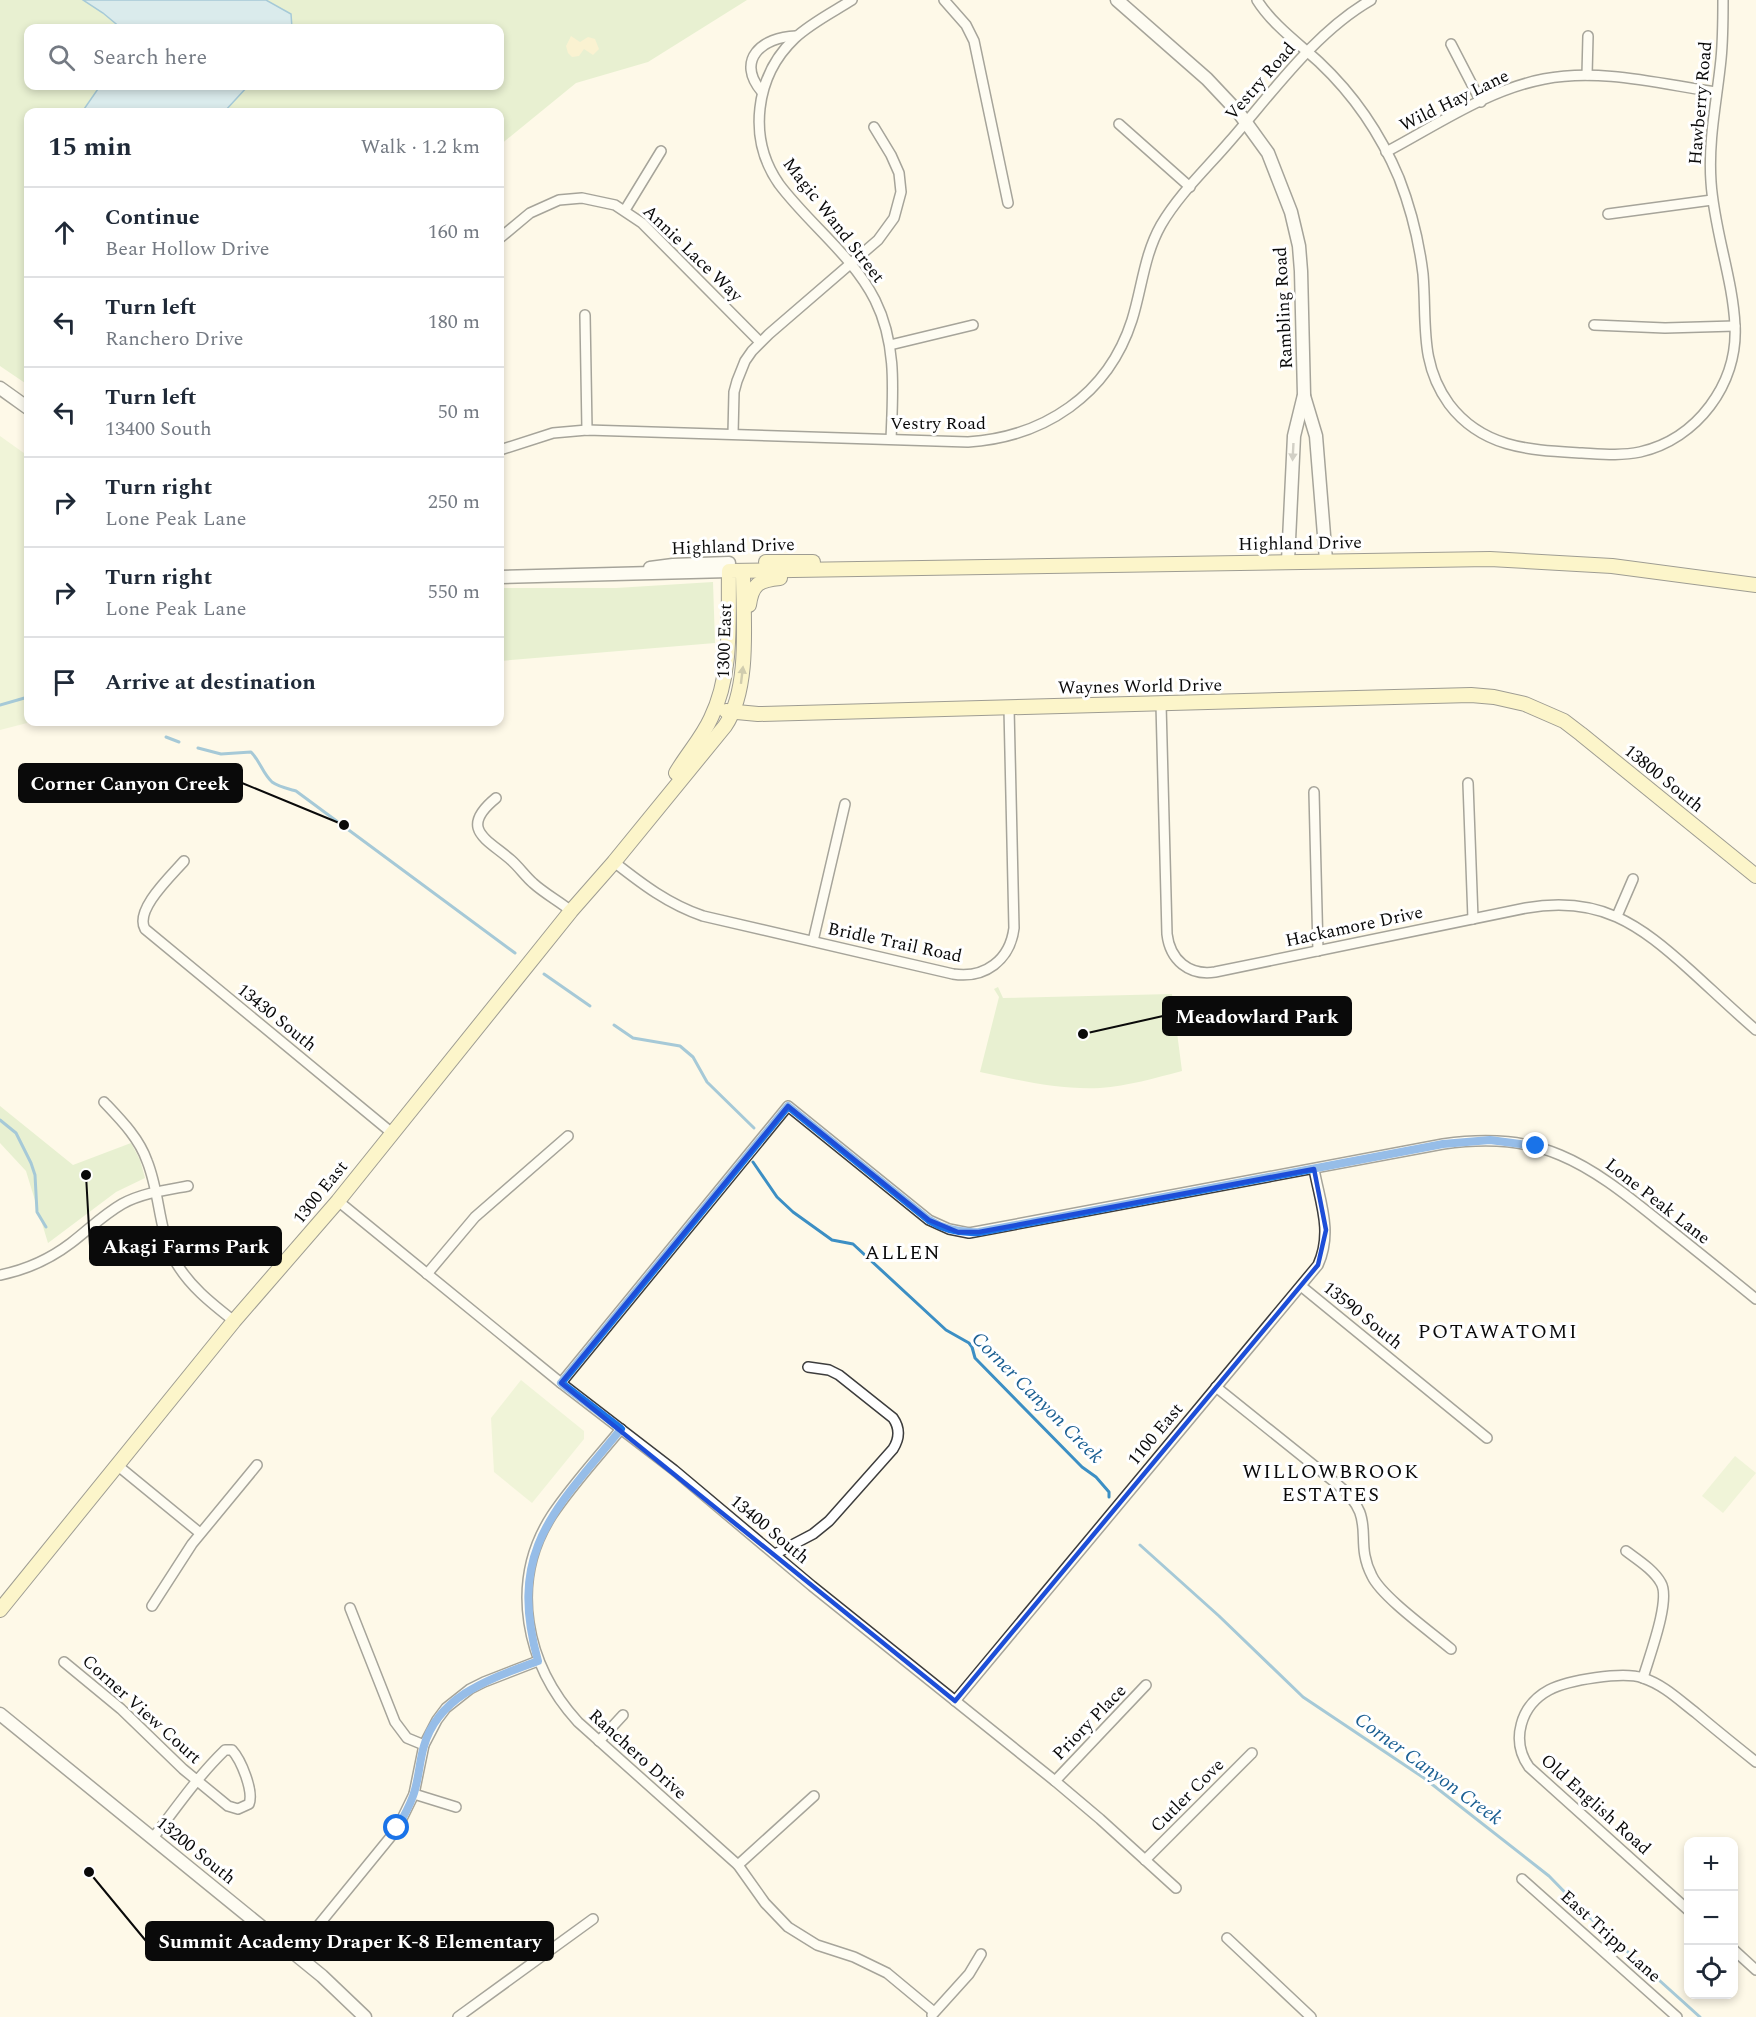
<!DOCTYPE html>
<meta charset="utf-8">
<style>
body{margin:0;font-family:Spectral,serif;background:#f6f6f7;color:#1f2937}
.controls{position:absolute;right:18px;bottom:18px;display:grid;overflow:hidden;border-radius:12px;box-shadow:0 3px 9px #0003}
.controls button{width:54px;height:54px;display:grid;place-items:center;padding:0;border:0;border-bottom:2px solid #e0e1e3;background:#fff;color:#1f2937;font:30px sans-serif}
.stop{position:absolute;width:18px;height:18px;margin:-14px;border:4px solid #1a73e8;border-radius:50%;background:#fff}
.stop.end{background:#1a73e8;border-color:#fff;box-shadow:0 2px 6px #0008}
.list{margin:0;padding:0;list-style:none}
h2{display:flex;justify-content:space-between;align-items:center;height:78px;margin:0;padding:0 24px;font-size:26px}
h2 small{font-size:20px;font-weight:400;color:#747a83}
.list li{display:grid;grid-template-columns:39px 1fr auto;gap:18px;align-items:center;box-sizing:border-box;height:90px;padding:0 24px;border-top:2px solid #e0e1e3}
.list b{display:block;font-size:22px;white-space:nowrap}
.list p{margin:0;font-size:20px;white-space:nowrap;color:#747a83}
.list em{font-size:20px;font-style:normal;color:#747a83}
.icon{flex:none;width:33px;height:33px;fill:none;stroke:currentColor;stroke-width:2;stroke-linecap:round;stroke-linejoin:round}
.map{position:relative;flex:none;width:1756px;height:2017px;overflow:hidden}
.search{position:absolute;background:#fff;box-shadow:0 3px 9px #0003;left:24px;top:24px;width:480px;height:66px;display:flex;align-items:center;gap:15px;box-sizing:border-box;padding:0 21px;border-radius:12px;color:#747a83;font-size:22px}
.panel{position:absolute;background:#fff;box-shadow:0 3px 9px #0003;left:24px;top:108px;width:480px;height:618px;border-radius:12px}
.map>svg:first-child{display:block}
</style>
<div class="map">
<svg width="1756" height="2017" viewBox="0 0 1756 2017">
<rect width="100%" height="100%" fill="#fef9e8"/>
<g fill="#cee5b5" fill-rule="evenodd">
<path d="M0,0H747L648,62L576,83L500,145V112H28V385L0,366ZM28,28H500V86H28Z"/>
<polygon points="713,582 715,643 500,661 500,588 616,588"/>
<path d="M998,987L1003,998L1172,994L1182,1071C1155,1078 1128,1086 1100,1088C1059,1090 1019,1080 980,1072L999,997L994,989Z"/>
<polygon points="0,1106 73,1165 131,1143 140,1160 145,1178 116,1192 48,1243 26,1171 0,1143"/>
</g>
<polygon fill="#f6e8b7" points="571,36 580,42 588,37 595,39 599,49 593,55 584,49 579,56 572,57 568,53 566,46"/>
<g fill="#e0edc6">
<polygon points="0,436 28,456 28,722 31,722 0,730"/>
<polygon points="521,1380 584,1431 584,1439 532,1503 494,1472 491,1418"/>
<polygon points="1735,1456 1756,1473 1723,1513 1702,1496"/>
</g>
<g fill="#b0daf2" stroke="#3c8fc4" stroke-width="1.5">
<polygon points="83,0 266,0 291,14 292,28 121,28 103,13"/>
<polygon points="100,86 248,86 224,112 82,112"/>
</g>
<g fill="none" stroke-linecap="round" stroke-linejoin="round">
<g stroke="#3c8fc4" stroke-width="3">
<polyline points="0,705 28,697"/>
<polyline points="159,722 160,723"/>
<polyline points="166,737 179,742"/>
<path d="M198,748L221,754L251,752C260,761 263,774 272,782C279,787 289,789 296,791L515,953"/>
<polyline points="544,974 590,1006"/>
<polyline points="614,1025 633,1038 680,1046 693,1057 707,1082 754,1128"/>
<polyline points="0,1120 16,1133 31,1163 35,1175 37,1212 46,1227"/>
<polyline points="753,1162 777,1197 793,1212 832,1240 853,1244 946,1330 969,1343 972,1347 975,1358 1082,1467 1096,1477 1109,1492 1109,1497"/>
<polyline points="1140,1545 1219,1616 1303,1697 1424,1778 1549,1876 1588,1916 1700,2017"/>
</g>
<g stroke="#3d3d3d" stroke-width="12">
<g id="minor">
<path d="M852,0C833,12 811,23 795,38C755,76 747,138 779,184C809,224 852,255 875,300C897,344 893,391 891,439"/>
<polyline points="944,0 966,25 974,41 1008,203"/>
<path d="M1257,0C1272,24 1298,43 1319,62C1353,94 1381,135 1399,178C1411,209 1419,241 1423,274C1427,322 1419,363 1449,404C1483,449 1531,450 1582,453C1601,454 1621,456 1640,452C1697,439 1738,384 1735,326C1733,279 1714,230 1711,182C1708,139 1717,100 1721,59C1723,39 1723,20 1723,0"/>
<polyline points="1451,44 1481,102"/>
<polyline points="1587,75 1588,36"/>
<path d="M762,92C735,60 762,37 796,36"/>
<polyline points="1119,124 1190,187"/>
<path d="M1386,152C1437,125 1487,90 1544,79C1601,68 1660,84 1716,92"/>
<polyline points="625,210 661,151"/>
<polyline points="1608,214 1712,200"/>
<polyline points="500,238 530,213 559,200 582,198 615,205 642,223 760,342"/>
<polyline points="585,315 587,430"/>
<polyline points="1594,325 1665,328 1735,326"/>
<polyline points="890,345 973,325"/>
<polyline points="733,434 734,392 737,381 745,361 752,351 769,334 878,240 894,218 901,192 899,173 891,155 874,127"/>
<path d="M500,450L553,433L587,430L968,442C1044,437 1108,395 1132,320C1142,288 1144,255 1161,225C1179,194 1207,168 1230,141C1272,93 1315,32 1371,0"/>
<path d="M1161,704L1167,934C1170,960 1189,976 1215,972L1526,908C1600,895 1639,924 1691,971C1713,991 1734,1011 1756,1030"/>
<polyline points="1468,783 1473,919"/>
<polyline points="1314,792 1318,951"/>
<path d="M496,798C458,829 487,839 511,860C519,867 525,876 533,883C545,894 559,901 571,911"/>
<path d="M184,861C172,875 134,910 145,929L392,1133"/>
<path d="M614,862C642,884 668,904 703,916L953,974C985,979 1010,960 1014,928L1009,708"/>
<polyline points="1617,916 1633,879"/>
<polyline points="813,941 845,804"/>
<path d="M104,1102C121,1120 139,1138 147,1161C160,1193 158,1228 174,1259C188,1285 211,1303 234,1321"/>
<polyline points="338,1201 561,1383 674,1470 812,1586 1055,1781 1100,1819 1176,1888"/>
<polyline points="427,1274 475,1217 568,1136"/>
<path d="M0,1275C25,1270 50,1259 71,1243C88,1230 103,1215 122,1204C142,1193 166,1190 188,1186"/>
<polyline points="1301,1286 1487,1438"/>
<path d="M561,1383L788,1106L929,1220L949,1229L969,1233L1443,1144C1541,1130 1586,1162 1659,1221C1692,1247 1724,1273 1756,1299"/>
<path d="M1216,1387L1337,1484C1380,1519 1352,1538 1372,1576C1382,1597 1431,1632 1451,1649"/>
<path d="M621,1429C598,1457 572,1485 552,1515C508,1583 526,1665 578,1722L738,1865L765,1903L788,1927L817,1945L854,1957L887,1973L934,2012"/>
<polyline points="117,1465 200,1533"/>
<path d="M1626,1551C1638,1560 1654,1570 1661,1583C1671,1600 1649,1657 1643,1678"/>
<path d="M775,1554L813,1534L829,1521L893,1449C900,1438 900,1428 893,1418L839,1375L829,1370L808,1367"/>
<polyline points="152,1606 192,1544 257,1465"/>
<polyline points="350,1608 395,1722 407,1738 424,1745"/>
<path d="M64,1662L121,1709L183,1769L228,1806L238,1809L249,1804C254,1791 241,1760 232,1750H225C198,1776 176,1808 153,1838"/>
<path d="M955,1701L1318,1265C1333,1232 1320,1202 1314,1169"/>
<polyline points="599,1741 623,1715"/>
<polyline points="1055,1781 1146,1685"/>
<polyline points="414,1794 456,1807"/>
<polyline points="1145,1860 1252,1753"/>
<polyline points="738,1865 814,1796"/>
<polyline points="1522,1879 1677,2017"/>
<path d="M1688,1910L1529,1767C1510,1740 1521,1705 1549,1690C1568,1680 1623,1671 1643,1678C1664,1685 1679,1700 1696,1713C1716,1730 1736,1746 1756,1762"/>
<polyline points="1227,1938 1311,2017"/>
<polyline points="1734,1950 1756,1970"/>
<polyline points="295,1954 397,1829 414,1794 424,1745 437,1720 446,1708 470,1689 484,1682 538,1661"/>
<polyline points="932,2015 969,1974 981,1954"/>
<polyline points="458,2017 593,1919"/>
</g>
</g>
<g stroke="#3d3d3d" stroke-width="15">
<g id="tertiary">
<polyline points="1117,0 1207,79 1239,113 1268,153 1291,212 1299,246 1301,271 1304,395 1294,436 1288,561"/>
<polyline points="0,388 28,408"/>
<polyline points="1304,396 1316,436 1326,560"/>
<polyline points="650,568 673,565 729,563"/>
<polyline points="500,577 729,571"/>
<polyline points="0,1714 322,1976 365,2017"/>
</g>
</g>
<g stroke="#2c2c2c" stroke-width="16">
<g id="secondary">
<polyline points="766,562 813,562"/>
<path d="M749,605C752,584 759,580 780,578"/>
<polyline points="726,711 758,714 1471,695 1494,697 1525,704 1564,721 1581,734 1756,876"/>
<path d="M676,773C687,754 702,738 711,718C733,673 728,620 729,571L1490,559L1612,566L1756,585"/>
<path d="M0,1610L234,1321L338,1201L571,911L614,862L725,726C751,688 743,617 743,572"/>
</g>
</g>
<use href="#minor" stroke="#fff" stroke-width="9"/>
<use href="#tertiary" stroke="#fff" stroke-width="12"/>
<use href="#secondary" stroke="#faf0a7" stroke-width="14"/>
</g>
<defs><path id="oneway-solid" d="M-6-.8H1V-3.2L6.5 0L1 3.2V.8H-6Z" transform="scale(1.5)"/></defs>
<use fill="#9d9d9d" href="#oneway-solid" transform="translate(1293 452) rotate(93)"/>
<use fill="#9a9468" href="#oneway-solid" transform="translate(742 675) rotate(-83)"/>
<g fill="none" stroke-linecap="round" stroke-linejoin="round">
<path stroke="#1a73e8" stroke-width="8" d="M397,1828C403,1818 409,1807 413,1796C419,1780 419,1762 424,1746C439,1694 493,1678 538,1661C507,1549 555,1510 621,1429L561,1383L788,1106L929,1220C945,1230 960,1233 979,1232L1443,1144L1490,1140L1536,1146"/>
</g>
<path d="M0 0H1756V2017H0ZM788,1106L929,1220L958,1232H979L1314,1169L1326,1230L1318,1265L955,1701L561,1383Z" fill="#fef9e8" fill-opacity=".55" fill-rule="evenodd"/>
<path fill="none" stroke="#1d4ed8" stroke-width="4.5" stroke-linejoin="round" d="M788,1106L929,1220L958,1232H979L1314,1169L1326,1230L1318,1265L955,1701L561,1383Z"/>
<g text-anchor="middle" stroke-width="6" stroke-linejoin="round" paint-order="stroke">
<g font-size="18" fill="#0a0a0a" stroke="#fff">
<text transform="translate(1260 81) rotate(-49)" y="6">Vestry Road</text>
<text transform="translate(1454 100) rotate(-26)" y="6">Wild Hay Lane</text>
<text transform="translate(1700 103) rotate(-85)" y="6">Hawberry Road</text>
<text transform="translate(834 220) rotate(52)" y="6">Magic Wand Street</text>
<text transform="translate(693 253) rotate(44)" y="6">Annie Lace Way</text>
<text transform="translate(1283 308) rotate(-93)" y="6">Rambling Road</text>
<text x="938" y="429">Vestry Road</text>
<text transform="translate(1300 543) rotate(-1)" y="6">Highland Drive</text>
<text transform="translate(733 546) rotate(-2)" y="6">Highland Drive</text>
<text transform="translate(724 641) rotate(-88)" y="6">1300 East</text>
<text transform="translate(1140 686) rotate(-1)" y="6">Waynes World Drive</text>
<text transform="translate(1664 778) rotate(39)" y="6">13800 South</text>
<text transform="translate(1354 926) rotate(-12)" y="6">Hackamore Drive</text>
<text transform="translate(895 942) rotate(12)" y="6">Bridle Trail Road</text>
<text transform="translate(277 1017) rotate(39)" y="6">13430 South</text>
<text transform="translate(320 1192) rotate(-51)" y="6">1300 East</text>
<text transform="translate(1658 1201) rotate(38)" y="6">Lone Peak Lane</text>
<text transform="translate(1363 1315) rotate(39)" y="6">13590 South</text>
<text transform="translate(1155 1434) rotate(-50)" y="6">1100 East</text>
<text transform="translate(770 1529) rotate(40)" y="6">13400 South</text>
<text transform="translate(142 1709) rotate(42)" y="6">Corner View Court</text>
<text transform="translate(1089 1722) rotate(-46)" y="6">Priory Place</text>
<text transform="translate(638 1754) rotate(42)" y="6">Ranchero Drive</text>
<text transform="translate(1187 1795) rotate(-45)" y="6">Cutler Cove</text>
<text transform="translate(1596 1804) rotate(42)" y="6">Old English Road</text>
<text transform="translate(196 1850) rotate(39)" y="6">13200 South</text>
<text transform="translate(1611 1936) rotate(42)" y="6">East Tripp Lane</text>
</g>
<g font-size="20" letter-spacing="1.5" fill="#0a0a0a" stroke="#fff">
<text x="903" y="1259">ALLEN</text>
<text x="1498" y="1338">POTAWATOMI</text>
<text x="1331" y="1478">WILLOWBROOK<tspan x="1331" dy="23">ESTATES</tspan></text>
</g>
<g font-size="20" font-style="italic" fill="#1c6093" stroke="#fff">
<text transform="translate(1038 1397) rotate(45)" y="7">Corner Canyon Creek</text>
<text transform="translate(1429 1768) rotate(36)" y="7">Corner Canyon Creek</text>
</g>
</g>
<path fill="none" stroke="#0a0a0a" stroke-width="2" d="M344 825L242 783M1083 1034L1163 1016M86 1175L90 1246M89 1872L146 1941"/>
<g fill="#0a0a0a" stroke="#fff" stroke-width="2">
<circle cx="344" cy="825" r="6"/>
<circle cx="1083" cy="1034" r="6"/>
<circle cx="86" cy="1175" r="6"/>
<circle cx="89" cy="1872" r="6"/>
</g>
<g fill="#0a0a0a" stroke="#0a0a0a" stroke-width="2">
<rect x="19" y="764" width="223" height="38" rx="6"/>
<rect x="1163" y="997" width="188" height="38" rx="6"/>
<rect x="90" y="1227" width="191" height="38" rx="6"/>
<rect x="146" y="1922" width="407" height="38" rx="6"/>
</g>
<g font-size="20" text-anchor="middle" font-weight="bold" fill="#fff">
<text x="130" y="790">Corner Canyon Creek</text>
<text x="1257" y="1023">Meadowlard Park</text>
<text x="186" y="1253">Akagi Farms Park</text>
<text x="350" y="1948">Summit Academy Draper K-8 Elementary</text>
</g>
</svg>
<div class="controls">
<button>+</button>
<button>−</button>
<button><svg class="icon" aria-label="locate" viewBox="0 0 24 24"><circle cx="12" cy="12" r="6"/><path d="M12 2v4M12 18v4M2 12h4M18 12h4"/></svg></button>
</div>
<div class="stop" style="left:397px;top:1828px"></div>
<div class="stop end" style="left:1536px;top:1146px"></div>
<div class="search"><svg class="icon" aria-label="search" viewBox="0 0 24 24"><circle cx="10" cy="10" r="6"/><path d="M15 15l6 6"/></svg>Search here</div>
<section class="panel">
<h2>15 min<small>Walk · 1.2 km</small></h2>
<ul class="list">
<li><svg class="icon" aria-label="ahead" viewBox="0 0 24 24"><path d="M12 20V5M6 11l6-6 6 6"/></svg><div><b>Continue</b><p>Bear Hollow Drive</p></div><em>160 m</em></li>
<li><svg class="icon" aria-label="left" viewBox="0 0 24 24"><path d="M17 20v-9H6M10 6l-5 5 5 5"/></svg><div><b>Turn left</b><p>Ranchero Drive</p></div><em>180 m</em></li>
<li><svg class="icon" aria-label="left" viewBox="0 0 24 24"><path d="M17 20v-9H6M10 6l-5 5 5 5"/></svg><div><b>Turn left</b><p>13400 South</p></div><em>50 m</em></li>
<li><svg class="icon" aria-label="right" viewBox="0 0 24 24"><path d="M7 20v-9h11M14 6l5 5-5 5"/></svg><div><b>Turn right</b><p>Lone Peak Lane</p></div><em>250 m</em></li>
<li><svg class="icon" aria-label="right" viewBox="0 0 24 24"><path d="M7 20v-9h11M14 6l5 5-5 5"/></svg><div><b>Turn right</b><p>Lone Peak Lane</p></div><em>550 m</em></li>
<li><svg class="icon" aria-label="arrive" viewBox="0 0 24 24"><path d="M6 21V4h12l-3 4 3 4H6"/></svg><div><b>Arrive at destination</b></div></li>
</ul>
</section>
</div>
